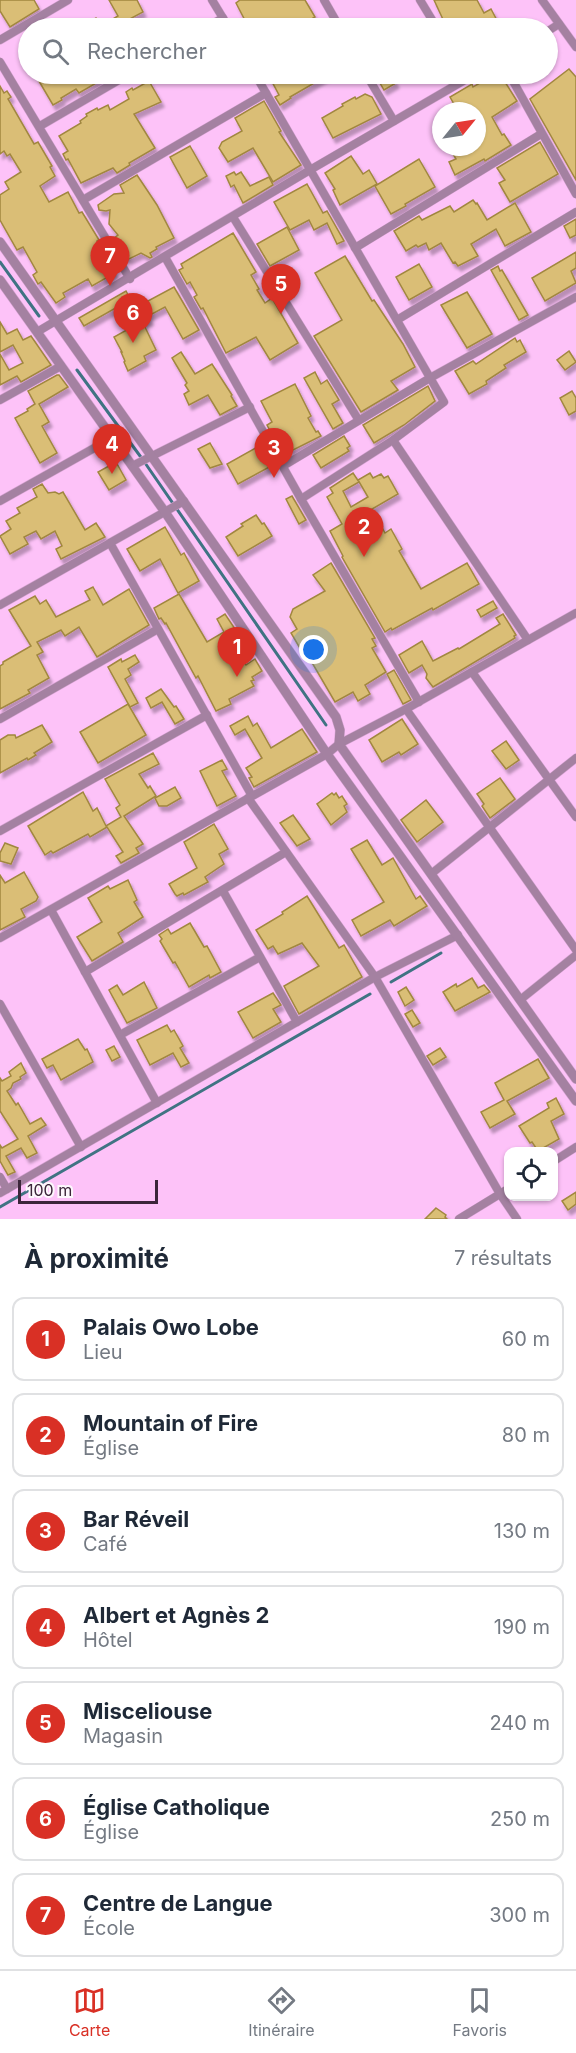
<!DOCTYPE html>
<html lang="fr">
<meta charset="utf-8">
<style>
body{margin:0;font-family:Inter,sans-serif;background:#f6f6f7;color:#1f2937}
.controls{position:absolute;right:18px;bottom:18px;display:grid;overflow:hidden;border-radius:12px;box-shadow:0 2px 4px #0004}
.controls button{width:54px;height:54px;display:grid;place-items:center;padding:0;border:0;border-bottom:2px solid #e0e1e3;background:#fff;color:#1f2937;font:30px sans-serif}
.compass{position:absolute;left:432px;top:102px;width:54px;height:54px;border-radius:50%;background:#fff;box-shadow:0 2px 4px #0004;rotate:60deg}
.scale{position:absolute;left:18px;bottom:15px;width:140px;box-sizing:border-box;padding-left:6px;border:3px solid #3c253a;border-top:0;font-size:16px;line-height:21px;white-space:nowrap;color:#3c253a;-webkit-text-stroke:4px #fdf7fc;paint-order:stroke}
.you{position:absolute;left:314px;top:650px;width:21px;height:21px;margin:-15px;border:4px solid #fff;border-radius:50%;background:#1a73e8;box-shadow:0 0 0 9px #1a73e833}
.badge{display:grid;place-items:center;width:39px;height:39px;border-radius:50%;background:#d93025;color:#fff;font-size:20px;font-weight:700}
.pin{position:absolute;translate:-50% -50px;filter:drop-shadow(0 2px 3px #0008)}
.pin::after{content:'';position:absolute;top:32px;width:21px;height:18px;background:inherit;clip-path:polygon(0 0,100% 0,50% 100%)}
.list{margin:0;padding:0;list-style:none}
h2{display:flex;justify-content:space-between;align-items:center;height:78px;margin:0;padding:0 24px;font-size:26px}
h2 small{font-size:20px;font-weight:400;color:#747a83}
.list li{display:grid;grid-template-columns:39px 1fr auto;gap:18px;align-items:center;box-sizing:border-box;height:84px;margin:0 12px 12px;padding:0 12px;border:2px solid #e0e1e3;border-radius:12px}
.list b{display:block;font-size:22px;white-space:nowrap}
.list p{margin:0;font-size:20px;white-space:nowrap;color:#747a83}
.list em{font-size:20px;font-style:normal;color:#747a83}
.icon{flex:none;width:33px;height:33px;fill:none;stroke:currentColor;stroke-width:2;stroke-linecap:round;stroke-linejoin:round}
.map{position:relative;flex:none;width:576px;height:1219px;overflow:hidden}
.search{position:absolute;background:#fff;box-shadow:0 2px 4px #0004;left:18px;right:18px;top:18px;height:66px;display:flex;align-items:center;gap:15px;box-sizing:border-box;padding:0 21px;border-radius:33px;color:#747a83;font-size:22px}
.sheet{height:750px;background:#fff}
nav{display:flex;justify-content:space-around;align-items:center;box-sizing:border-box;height:84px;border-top:2px solid #e0e1e3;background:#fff;font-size:16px;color:#747a83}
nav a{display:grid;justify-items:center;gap:3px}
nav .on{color:#d93025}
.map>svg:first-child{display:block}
</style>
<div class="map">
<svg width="576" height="1219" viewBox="0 0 576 1219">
<defs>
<filter id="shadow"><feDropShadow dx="3" dy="5" stdDeviation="1.5" flood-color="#0004"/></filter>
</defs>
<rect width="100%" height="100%" fill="#fdc2f8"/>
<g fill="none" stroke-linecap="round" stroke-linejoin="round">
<g stroke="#407383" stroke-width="3">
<polyline points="0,262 39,316"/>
<polyline points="77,370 143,460 326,725"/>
<polyline points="391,982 441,953"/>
<polyline points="0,1207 370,994"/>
</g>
</g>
<g fill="#dabe76" stroke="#a1873f" stroke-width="1.5" filter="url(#shadow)">
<polygon points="0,0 34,0 39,9 10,27 0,11"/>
<polygon points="109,0 137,0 143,12 124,22 125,24 118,28 90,28 87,23 96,18 101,26 118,16"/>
<polygon points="240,0 305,0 315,17 313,18 318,28 249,28 236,3"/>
<polygon points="434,0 477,0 484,13 491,9 501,28 447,28"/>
<polygon points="569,69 576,77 576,180 530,99"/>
<polygon points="41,74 118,74 104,82 103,79 79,93 76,89 61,98 62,100 53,105 36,76"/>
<polygon points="273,74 330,74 290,97 291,98 280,105 275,97 279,95 269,76"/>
<polygon points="380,74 390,74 396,83 384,90 376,76"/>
<polygon points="496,74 500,74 517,101 492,117 502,135 504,134 511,145 485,161 484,159 455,175 449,162 456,159 449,147 477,147 477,111 458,111 450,97 472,84 473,87"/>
<polygon points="149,81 161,102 134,114 155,148 129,163 130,165 117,173 113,168 81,183 68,159 66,160 63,154 68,151 59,136 81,123 80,121 87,116 86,114 97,108 98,110 108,105 110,110 129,99 126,92 132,88 133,90"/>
<polygon points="0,86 4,93 7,91 11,97 8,99 34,144 38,142 52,166 50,167 55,176 40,186 49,202 68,192 79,213 82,212 99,240 97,241 115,273 92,286 88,279 63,293 65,297 56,303 41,282 38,284 33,275 37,272 23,247 17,250 0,220 0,195 9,189 5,182 21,172 10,154 7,156 4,151 0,154"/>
<polygon points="365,94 372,97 381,114 333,138 322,118 343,106 342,104 355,97 356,99"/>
<polygon points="264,101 281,131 279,132 301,165 273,182 253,148 228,162 219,148 222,142 242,131 235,118"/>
<polygon points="540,142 558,174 510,202 499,183 505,180 497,168"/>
<polygon points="190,146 207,176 187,188 170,157"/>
<polygon points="351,156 363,174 369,170 377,184 340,205 333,190 335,189 325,173"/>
<polygon points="419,159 435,187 405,204 406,206 391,214 375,186"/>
<polygon points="234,172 236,175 241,172 250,186 269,177 273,185 243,203 234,185 231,187 226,176"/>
<polygon points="137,175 157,205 174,238 156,247 157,249 150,253 152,257 150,258 141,253 129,259 124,256 114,238 118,235 109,224 110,210 106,211 99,210 98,205 114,194 124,193 120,185"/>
<polygon points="307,184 323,213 327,211 344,241 337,244 327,223 314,230 309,220 290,230 274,202"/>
<polygon points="473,200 476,204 477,203 487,220 515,203 531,232 505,246 496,229 471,244 478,256 458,266 455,262 453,263 441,243 429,250 426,243 418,247 416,245 406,251 394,231 419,216 422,220 450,206 454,212"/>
<polygon points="576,219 576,235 570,238 564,226"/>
<polygon points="287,227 299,250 270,266 257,244"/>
<polygon points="233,233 256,272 251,275 259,289 257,290 265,303 272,298 298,343 270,360 256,337 226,353 203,308 201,309 194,297 197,295 190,282 187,284 179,270 183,268 181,264"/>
<polygon points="576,252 576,268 571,271 576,283 545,301 532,278"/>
<polygon points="345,256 372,301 374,300 403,344 415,367 391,381 398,390 361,412 314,336 342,320 315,273"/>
<polygon points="419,264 432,287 409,300 396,277"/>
<polygon points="498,266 500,271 502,270 528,315 519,320 491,270"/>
<polygon points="174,287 199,330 183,339 165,307 148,316 150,320 143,323 156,350 144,356 146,361 128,371 124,362 125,361 121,352 122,352 114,337 134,326 125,310 122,312 119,306 84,326 79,318 126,291 135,308"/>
<polygon points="467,292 492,334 467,348 441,305"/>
<polygon points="0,322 7,334 17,329 23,340 31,336 51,365 21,382 17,376 0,385 0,354 9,370 23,363 13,345 0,352"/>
<polygon points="515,338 517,342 520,340 526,352 504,365 506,368 486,381 487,384 469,394 455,371 473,361 476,364"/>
<polygon points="569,351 576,362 565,370 557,360"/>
<polygon points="181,352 195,374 212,364 232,395 231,396 237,406 220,415 208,395 189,405 184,394 189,391 185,385 187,383 172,358"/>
<polygon points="315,372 321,384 327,380 339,400 332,404 343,423 333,429 304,378"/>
<polygon points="57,375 59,375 68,387 39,404 49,422 42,426 57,453 40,463 15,418 28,411 27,409 35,404 28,391"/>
<polygon points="295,384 311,416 308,418 316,432 318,431 321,436 291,451 282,436 275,440 267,425 272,422 261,401"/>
<polygon points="428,386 435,401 404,425 374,443 363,425"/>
<polygon points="572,391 576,398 576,411 569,415 560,398"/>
<polygon points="344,436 350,446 347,448 349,451 321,468 313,455"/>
<polygon points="210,443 222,464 210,468 198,449"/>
<polygon points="263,444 275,464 238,484 227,464"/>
<polygon points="116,462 126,480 109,490 98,472"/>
<polygon points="353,473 359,482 343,491 351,507 368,497 358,480 370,473 373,478 381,474 384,478 388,476 398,494 372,509 385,533 391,529 402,549 399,551 421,589 467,563 479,584 433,610 432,608 392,630 391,628 385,632 342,557 343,556 330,531 342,524 327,497 333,493 330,488"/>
<polygon points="42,484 48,493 55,492 59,494 63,492 85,530 96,523 105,537 61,559 56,549 62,546 55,531 41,539 36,531 24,537 28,544 10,554 0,536 11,529 6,521 20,513 17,508 37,497 33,489"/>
<polygon points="292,496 306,520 299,524 286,499"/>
<polygon points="256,515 262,524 264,523 272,536 238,556 226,537 243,526 241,524"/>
<polygon points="165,527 181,555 184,553 199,581 178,593 160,559 140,571 127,549"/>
<polygon points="331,563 375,638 372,639 376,646 372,648 386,672 365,685 370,694 358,701 353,692 335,702 307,654 304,655 291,633 297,629 290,617 293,609 325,591 313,575"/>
<polygon points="93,587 103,605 129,589 149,625 97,657 79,627 65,636 61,630 37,642 43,652 37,655 49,678 28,690 30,693 0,709 0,666 3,664 3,662 31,646 9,610 35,596 40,604 46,600 56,617 90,600 85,591"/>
<polygon points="179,594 207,642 224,632 217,619 225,614 241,638 237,640 241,648 238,650 246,665 255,659 262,671 252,677 254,680 251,681 254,686 229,699 231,704 216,711 198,676 196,678 166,623 165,624 161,618 159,619 154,608"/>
<polygon points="493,601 497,608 481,617 477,610"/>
<polygon points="503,614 516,635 514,636 515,638 433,687 426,678 427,674 422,665 409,673 399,655 422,641 433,661 458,648 459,649 500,624 496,618"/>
<polygon points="135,655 139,662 128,669 131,675 125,679 138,703 130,707 108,667 121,659 122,662"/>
<polygon points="394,670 411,700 403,704 387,674"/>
<polygon points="161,689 174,707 176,706 184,719 175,724 162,702 151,708 146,698"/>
<polygon points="128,704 146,735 98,763 80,732"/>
<polygon points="248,716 253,726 257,723 271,748 302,729 317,752 254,787 249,778 252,777 246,768 262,758 245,729 235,735 230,726"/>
<polygon points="402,719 418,744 401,755 399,752 382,762 369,740"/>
<polygon points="42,725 52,742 34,753 36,755 28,760 27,758 0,773 0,740 8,735 15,735 16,738"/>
<polygon points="506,741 519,760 506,769 492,751"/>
<polygon points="153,753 159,764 139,774 148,788 150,786 156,796 124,816 143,844 136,848 139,853 121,863 116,856 123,852 107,827 90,837 88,834 53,853 51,851 45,855 28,826 83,792 93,811 97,808 106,826 121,817 116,808 120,805 105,779"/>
<polygon points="222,760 227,769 222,771 236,796 217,806 200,771"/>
<polygon points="500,778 515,799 490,818 482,806 484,804 477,794"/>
<polygon points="175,787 181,798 167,806 159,806 155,798"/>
<polygon points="332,793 334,795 336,793 339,798 342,796 347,804 344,806 347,812 331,825 317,804"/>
<polygon points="426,800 443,822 417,842 401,820"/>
<polygon points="293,815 310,839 297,846 280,823"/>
<polygon points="214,824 228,849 219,854 224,864 205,877 208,882 184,895 183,893 177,896 175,894 169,884 197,868 184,842"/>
<polygon points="367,840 382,865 393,858 416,899 420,896 427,906 394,926 390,920 361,936 352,920 384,902 351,849"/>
<polygon points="5,843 18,848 11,864 0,861 0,853"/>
<polygon points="24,872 38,897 36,901 21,909 25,917 0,930 0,875 5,883"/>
<polygon points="128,880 137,900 134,902 143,917 118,933 123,942 92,961 77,937 102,922 88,898 108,886 110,889"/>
<polygon points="307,896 339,948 344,945 362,977 299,1014 284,986 319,966 302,943 278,954 273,946 268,949 256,930 283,914 282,912"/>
<polygon points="190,923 204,947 207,946 221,972 210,978 209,975 189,987 175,962 173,963 160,941 162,939 159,935 168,929 171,934"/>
<polygon points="472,978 478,988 484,985 490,992 455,1011 443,992 456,984 457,987"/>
<polygon points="144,982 157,1008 127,1023 109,990 117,985 123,995"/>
<polygon points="406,987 414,1000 405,1006 398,992"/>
<polygon points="273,993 281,1005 273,1009 281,1022 253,1038 238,1012"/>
<polygon points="412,1010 420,1023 413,1027 405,1014"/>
<polygon points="167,1025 171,1032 174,1030 183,1046 180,1048 189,1063 181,1067 173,1053 150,1065 137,1040"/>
<polygon points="78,1039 85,1050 87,1049 93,1062 61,1080 53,1065 47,1068 42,1059"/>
<polygon points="114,1046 120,1057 112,1061 106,1050"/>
<polygon points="440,1048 446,1057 433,1065 427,1056"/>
<polygon points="538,1059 549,1078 507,1101 515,1114 490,1128 481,1112 504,1100 495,1083"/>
<polygon points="21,1063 26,1073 20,1077 21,1079 13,1083 11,1088 7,1091 16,1105 18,1103 30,1124 41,1118 46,1125 28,1136 37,1153 27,1158 21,1148 6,1156 15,1172 8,1175 0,1161 0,1145 2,1148 18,1139 0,1111 0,1078 2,1081 11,1076 9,1072"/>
<polygon points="556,1098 564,1114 551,1121 559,1139 538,1151 532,1142 530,1143 519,1126 549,1108 547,1103"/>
<polygon points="576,1192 576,1204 568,1210 562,1201"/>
<polygon points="436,1208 446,1215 445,1217 447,1219 425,1219"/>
</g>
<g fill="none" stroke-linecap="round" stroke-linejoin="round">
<g stroke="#d6a3d2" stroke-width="9">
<g id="minor">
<polyline points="212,0 229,28"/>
<polyline points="324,0 340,28"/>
<polyline points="420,0 437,28"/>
<polyline points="542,0 576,47"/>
<polyline points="205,28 223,18"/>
<polyline points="548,31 559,24"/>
<polyline points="0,40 68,0"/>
<polyline points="0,62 130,279"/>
<polyline points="255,74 444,402 393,440 301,499"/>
<polyline points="366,74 394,121"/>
<polyline points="509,74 576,194"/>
<polyline points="40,126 129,74"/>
<polyline points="83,200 266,93"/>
<polyline points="233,217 358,419"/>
<polyline points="355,248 541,134"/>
<polyline points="165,257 301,499 419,702"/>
<polyline points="397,320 576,212"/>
<polyline points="37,332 310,170 475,74"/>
<polyline points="0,400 61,366"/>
<polyline points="393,440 528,640"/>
<polyline points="132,466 250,407"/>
<polyline points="283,466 430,378 576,297"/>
<polyline points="0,501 112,438"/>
<polyline points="110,543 252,796"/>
<polyline points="0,605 184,501"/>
<polyline points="472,672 576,817"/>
<polyline points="406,709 576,950"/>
<polyline points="0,719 158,629"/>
<polyline points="248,798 375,977 500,1194 517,1219"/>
<polyline points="0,831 207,715"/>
<polyline points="431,874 576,758"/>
<polyline points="223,891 297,1022"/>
<polyline points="51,910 157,1103"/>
<polyline points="0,938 327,754 339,744 406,709 576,613"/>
<polyline points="85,972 286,852"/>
<polyline points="520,1000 576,955"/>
<polyline points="0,1004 81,1147"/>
<polyline points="120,1035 260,957"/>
<polyline points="554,1161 576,1147"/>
<polyline points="0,1177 7,1189"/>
<polyline points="0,1193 375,977 458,935"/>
<polyline points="459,1219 508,1189"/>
</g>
</g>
<g stroke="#d6a3d2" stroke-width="10">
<g id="tertiary">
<polyline points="0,242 336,717 340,730 339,744 576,1079"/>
<polyline points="0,280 165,512 327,754 576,1101"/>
</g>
</g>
<use href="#minor" stroke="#a481a1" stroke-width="8"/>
<use href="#tertiary" stroke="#a481a1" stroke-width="9"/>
</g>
</svg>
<div class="controls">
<button><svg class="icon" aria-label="locate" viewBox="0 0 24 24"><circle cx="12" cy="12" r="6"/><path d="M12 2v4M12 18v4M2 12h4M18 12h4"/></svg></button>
</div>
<svg class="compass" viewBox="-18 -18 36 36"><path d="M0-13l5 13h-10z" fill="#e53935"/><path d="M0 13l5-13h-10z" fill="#747a83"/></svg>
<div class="scale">100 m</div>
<div class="you"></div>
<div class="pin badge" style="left:237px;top:677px">1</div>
<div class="pin badge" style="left:364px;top:557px">2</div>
<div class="pin badge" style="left:274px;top:478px">3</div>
<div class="pin badge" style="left:112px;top:474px">4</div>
<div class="pin badge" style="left:281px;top:314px">5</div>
<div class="pin badge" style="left:133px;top:343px">6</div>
<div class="pin badge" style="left:110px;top:286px">7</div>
<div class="search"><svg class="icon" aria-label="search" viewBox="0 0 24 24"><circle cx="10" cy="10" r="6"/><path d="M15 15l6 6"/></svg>Rechercher</div>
</div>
<section class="sheet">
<h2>À proximité<small>7 résultats</small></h2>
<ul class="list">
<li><span class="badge">1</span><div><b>Palais Owo Lobe</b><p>Lieu</p></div><em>60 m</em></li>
<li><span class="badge">2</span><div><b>Mountain of Fire</b><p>Église</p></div><em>80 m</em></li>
<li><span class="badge">3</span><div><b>Bar Réveil</b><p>Café</p></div><em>130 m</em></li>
<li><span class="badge">4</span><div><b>Albert et Agnès 2</b><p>Hôtel</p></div><em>190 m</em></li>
<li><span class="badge">5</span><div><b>Misceliouse</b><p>Magasin</p></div><em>240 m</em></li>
<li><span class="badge">6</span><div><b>Église Catholique</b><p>Église</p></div><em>250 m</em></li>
<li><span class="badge">7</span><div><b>Centre de Langue</b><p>École</p></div><em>300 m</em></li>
</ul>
</section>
<nav>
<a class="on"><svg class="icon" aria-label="map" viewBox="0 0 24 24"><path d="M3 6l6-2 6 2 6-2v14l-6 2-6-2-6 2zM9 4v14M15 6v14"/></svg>Carte</a>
<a><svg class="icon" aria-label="directions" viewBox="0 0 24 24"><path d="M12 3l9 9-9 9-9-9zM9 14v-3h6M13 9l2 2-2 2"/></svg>Itinéraire</a>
<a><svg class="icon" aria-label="saved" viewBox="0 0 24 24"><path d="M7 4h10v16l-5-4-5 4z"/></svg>Favoris</a>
</nav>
